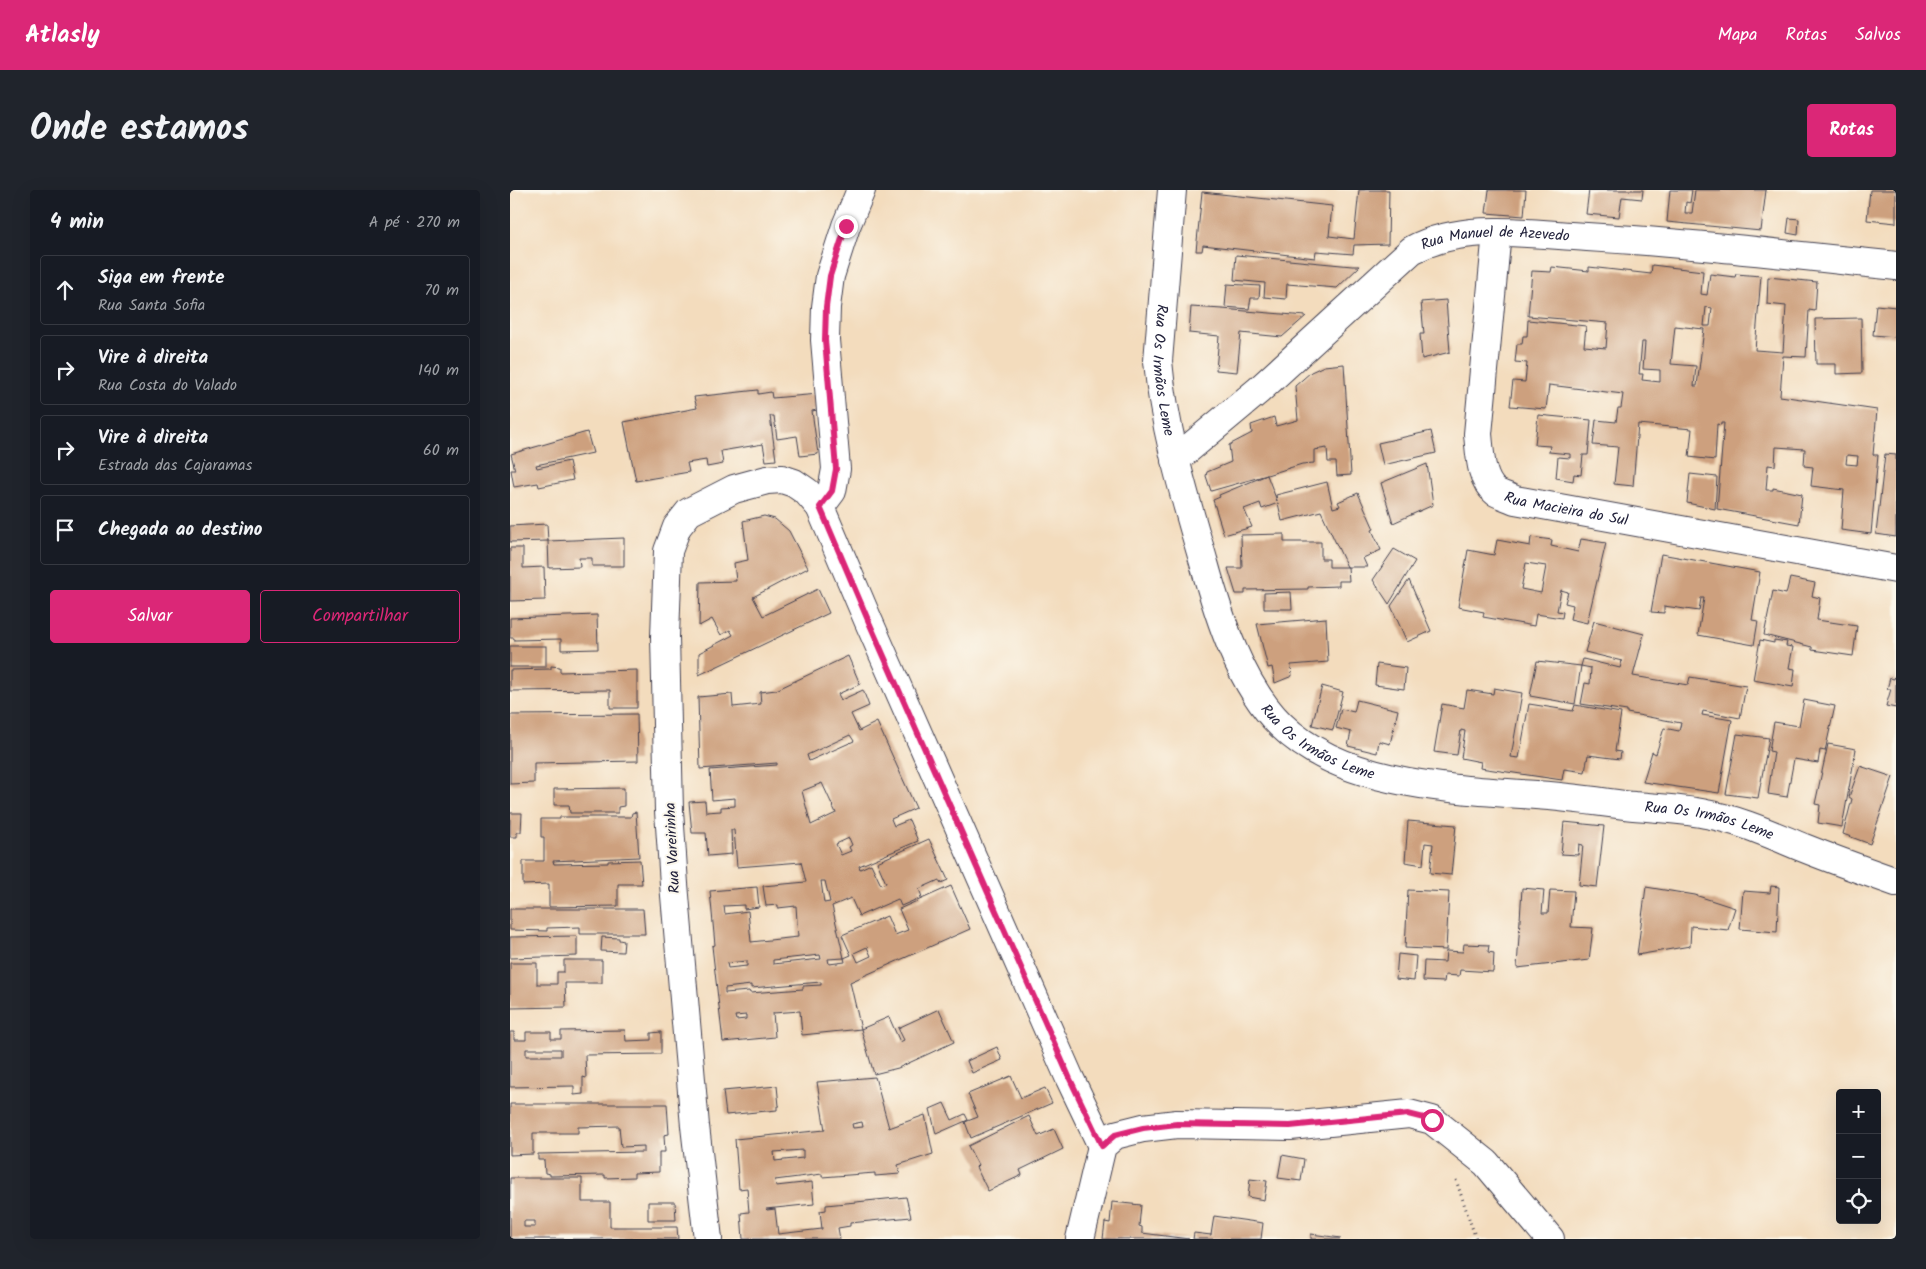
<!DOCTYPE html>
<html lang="pt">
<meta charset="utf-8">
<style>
body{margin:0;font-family:Kalam,sans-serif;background:#20242c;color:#f1f3f6}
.controls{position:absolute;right:15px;bottom:15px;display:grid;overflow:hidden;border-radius:5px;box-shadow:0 5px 20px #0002}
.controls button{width:45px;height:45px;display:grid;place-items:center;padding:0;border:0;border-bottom:1px solid #363941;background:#171b24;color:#f1f3f6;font:25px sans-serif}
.stop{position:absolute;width:15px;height:15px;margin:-11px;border:4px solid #db2777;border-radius:50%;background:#fff}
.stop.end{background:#db2777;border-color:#fff;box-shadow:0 1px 5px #0008}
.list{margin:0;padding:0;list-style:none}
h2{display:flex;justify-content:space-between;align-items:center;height:65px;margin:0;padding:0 20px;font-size:21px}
h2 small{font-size:16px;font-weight:400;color:#9ea1a6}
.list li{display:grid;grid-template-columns:32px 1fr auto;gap:15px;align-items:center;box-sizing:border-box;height:70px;margin:0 10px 10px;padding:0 10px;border:1px solid #363941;border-radius:5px}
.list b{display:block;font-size:19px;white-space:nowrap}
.list p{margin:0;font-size:16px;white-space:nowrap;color:#9ea1a6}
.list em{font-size:16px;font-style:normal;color:#9ea1a6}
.actions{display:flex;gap:10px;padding:15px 20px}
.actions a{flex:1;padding:11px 0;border:1px solid #db2777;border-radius:5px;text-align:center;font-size:18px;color:#db2777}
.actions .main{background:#db2777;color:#fff}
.icon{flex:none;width:28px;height:28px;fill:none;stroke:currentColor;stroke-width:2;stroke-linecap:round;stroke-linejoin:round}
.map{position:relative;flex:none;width:1386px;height:1049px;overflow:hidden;border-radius:5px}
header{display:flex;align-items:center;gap:30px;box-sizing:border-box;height:70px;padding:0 25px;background:#db2777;color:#fff}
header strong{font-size:24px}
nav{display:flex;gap:28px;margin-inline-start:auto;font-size:18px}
.intro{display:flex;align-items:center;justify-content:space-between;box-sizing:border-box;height:120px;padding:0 30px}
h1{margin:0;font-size:35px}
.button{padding:12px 22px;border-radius:5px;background:#db2777;color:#fff;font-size:18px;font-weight:700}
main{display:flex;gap:30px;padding:0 30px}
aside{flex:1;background:#171b24;border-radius:5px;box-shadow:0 5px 20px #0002}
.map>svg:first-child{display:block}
</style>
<header>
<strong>Atlasly</strong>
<nav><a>Mapa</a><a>Rotas</a><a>Salvos</a></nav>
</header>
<div class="intro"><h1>Onde estamos</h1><a class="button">Rotas</a></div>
<main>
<aside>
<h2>4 min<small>A pé · 270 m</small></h2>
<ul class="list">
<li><svg class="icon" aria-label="ahead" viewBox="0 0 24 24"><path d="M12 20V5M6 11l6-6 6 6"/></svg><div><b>Siga em frente</b><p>Rua Santa Sofia</p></div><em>70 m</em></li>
<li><svg class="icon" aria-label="right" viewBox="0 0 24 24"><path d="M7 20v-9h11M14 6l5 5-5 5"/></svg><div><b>Vire à direita</b><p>Rua Costa do Valado</p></div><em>140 m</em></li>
<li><svg class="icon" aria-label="right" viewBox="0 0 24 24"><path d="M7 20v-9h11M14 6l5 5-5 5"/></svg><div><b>Vire à direita</b><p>Estrada das Cajaramas</p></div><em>60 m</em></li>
<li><svg class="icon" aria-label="arrive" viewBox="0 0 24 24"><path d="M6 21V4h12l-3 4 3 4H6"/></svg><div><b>Chegada ao destino</b></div></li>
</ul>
<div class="actions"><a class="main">Salvar</a><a>Compartilhar</a></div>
</aside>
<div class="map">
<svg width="1386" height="1049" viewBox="0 0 1386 1049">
<rect width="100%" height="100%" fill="#fbf7ec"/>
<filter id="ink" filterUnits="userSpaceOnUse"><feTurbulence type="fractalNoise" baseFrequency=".02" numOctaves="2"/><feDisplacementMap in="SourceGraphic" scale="10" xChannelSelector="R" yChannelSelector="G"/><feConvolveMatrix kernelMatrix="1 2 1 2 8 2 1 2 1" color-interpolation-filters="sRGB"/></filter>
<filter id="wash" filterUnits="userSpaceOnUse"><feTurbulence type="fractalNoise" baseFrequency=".0096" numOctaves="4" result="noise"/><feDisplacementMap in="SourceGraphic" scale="20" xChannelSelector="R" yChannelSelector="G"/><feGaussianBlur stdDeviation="1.12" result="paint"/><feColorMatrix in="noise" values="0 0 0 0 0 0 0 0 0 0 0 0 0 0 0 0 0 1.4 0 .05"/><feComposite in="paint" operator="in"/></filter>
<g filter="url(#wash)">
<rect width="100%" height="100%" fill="#f3dcbd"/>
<g id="blocks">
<g fill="#cda07e" fill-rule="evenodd">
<polygon points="849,0 879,0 878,54 844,55 843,64 806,61 805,68 693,55 692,61 686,61 692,2 822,16 819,46 844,49"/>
<polygon points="979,0 1016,0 1014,26 976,23"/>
<polygon points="1079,0 1133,0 1132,9 1112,7 1109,27 1076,24"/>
<polygon points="1160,0 1182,0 1180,13 1176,12 1175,23 1182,23 1185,0 1256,0 1251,41 1157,32"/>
<polygon points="1360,0 1386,0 1386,33 1357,30"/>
<polygon points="1279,28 1289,29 1288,45 1277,43"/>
<polygon points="726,65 842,76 850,76 827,98 777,94 776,109 754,107 755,93 724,90"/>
<path d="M1142,75L1193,81L1191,104L1197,105L1200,84L1225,87L1226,84L1251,86L1245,160L1273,162L1276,116L1257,114L1258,87L1307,92L1305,121L1299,120L1296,167L1273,166L1270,206L1367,220L1363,265H1368L1361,344L1331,340L1334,300L1301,296L1303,277L1294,276L1295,259L1266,257L1265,276L1258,275L1256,300H1263V298L1292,304L1289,334L1207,319L1214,233H1211V235L1207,234L1205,270L1179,267L1182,239L1128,234L1123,296L1104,294L1108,257L1083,255L1086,230L1106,232L1108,218H1111L1113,204L1039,195L1036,219L1000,216L1003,191L1015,192L1017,173L1005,172L1007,154H1012L1013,146H1017L1018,130L1076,136L1074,156L1096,158L1098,133L1018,126L1022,81L1041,82L1042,77L1079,81V77L1141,84ZM1196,117L1202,118L1200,136H1194ZM1165,136L1194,139L1187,196H1184L1186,176L1161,174ZM1132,152H1135L1133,179L1150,180V192L1132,190L1133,184H1129ZM1337,265L1348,266L1347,275L1336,274Z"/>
<polygon points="717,94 750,96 749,108 741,108 739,119 715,117"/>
<polygon points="936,110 940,162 912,169 910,144 914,144 911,112"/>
<polygon points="1366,115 1386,117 1386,147 1363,145"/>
<polygon points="681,117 712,119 796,126 772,147 731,143 727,182 706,180 709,146 679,143"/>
<polygon points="1351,128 1352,183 1326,184 1326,174 1306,174 1305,129"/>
<polygon points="834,174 841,285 827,286 826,272 818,272 817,258 804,260 804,273 792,274 757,285 767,311 766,305 817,292 823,318 830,316 828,312 848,303 864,339 862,340 871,360 853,368 857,377 837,377 811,321 772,331 768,313 752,319 750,313 734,319 742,337 714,345 703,310 710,307 709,305 757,285 701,301 696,286 697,282 721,272 719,255 742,243 741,235 764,227 766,236 788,230 785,196 801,182 814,176"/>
<polygon points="248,200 248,204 261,202 262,208 309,204 312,219 302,221 308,264 290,266 287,246 267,249 264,226 260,226 266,270 256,271 253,254 211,261 213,274 197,277 196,270 177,273 179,282 126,291 114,232 187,218 184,207"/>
<polygon points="1028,225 1081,230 1078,265 1073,265 1071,285 1064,284 1063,291 1046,288 1048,267 1060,268 1060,264 1039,262 1040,256 1025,255"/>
<polygon points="921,241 926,263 873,275 868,253"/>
<polygon points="77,242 83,263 26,275 27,278 59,271 63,290 29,297 28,293 4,297 1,280 5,280 1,264"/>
<polygon points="1375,264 1386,265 1386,347 1366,344"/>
<polygon points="917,274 923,315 883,333 871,293"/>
<polygon points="1180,284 1207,287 1205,319 1177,313"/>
<polygon points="254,326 265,329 279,341 298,378 243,407 253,426 308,399 319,423 189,485 189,463 223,445 220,440 211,445 202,429 189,436 190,392 226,391 224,373 238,370 233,331"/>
<polygon points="37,334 38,351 114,348 114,376 82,376 82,368 69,368 70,377 39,378 38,351 0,352 0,336"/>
<polygon points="774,344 774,352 811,352 811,369 819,369 819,377 838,377 839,391 829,391 829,396 798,397 798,399 735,400 735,404 726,404 718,378 732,378 731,345"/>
<path d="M1021,347L1042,350L1041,356L1068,362L1071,349L1096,353L1077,433L1060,429L1063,415L1055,413L1058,402L1051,400L1047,421L1053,422L1052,428L1026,424L1024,436L973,427L974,422L948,417L958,360L984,365L987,350L1020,356ZM1016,373L1036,376L1031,403L1011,399Z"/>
<polygon points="0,358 13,358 13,378 34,377 35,410 0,411"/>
<polygon points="884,359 905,371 879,414 863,390"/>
<polygon points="1151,364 1250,382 1242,430 1248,431 1244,455 1188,445 1194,408 1191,408 1189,421 1154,416 1154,423 1141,422"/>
<polygon points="1280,388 1305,393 1302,406 1310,408 1307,430 1347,436 1343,466 1302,460 1302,457 1254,445 1263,401 1276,404"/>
<polygon points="899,390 921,441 897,452 881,416"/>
<polygon points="781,402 782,419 754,419 754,403"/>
<polygon points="87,425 88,459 51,460 51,449 4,450 4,448 0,448 0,428"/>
<polygon points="816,428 818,472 781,475 782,486 765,493 762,477 758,478 747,434"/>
<polygon points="1084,431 1134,444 1123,486 1178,495 1180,487 1236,496 1230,528 1193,521 1192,525 1222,530 1209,603 1133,592 1142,562 1146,564 1154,538 1169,541 1171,533 1117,523 1117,521 1071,514 1075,493 1080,494 1081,478 1071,476 1073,469 1110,478 1112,471 1075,462"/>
<polygon points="1250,450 1264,453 1264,450 1277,452 1276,456 1283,457 1279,478 1285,479 1283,497 1243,490"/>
<rect x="0" y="456" width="36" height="21"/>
<path d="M338,466L350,494L328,504L331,510L353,500L359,516L341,524L349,541L367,532L406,618L381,629L384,636L399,630L408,651L349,676L350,679L361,674L371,695L376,693L367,672L419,649L438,690L431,693L429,690L409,699L412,707L391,716L388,709L349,726L341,708L322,716L334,768L318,769L319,774L335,772L334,768L341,765L332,745L377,726L385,745L398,740L389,719L441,696L460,739L340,792L351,839L379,827L390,852L394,850L388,838L429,819L444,852L388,878L364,884L351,839L292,845L290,821L263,823L265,847L213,852L202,756L205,755L200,701L247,697L249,717L234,719V715L214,716L215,724L238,721L241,752L288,747L286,716L268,718V715L256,716L253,696L296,692L291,672L227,677L224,640H221L222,664L198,666L196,643H182L179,612L195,611L196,622L211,621V617L225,616V608L202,610L200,580L267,575V573L190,579L188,507L222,504L223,517L251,514L250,502L266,500ZM340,545L344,551L299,571L297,565ZM312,593L326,623L301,635L292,601ZM339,648L342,655L339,657L341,661L331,665L326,654ZM311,691H315L320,712L314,713ZM357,757L361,766L348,772L344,763ZM310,765L311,769L263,774V770ZM237,771V776L218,778L217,773ZM311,792V795L293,796V799L240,803L239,801L215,803V798L241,795V798ZM236,825V829L226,830L225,826Z"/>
<polygon points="1027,471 1071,476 1065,514 1020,506"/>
<polygon points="867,474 896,478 894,499 865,495"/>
<polygon points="41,476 50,477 50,482 127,480 127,518 100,518 100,500 0,501 0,480 41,479"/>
<polygon points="1386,483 1386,518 1376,516 1381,499 1377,499 1380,488 1384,489"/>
<polygon points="812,496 833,502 823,540 802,535"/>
<polygon points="984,498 1012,503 1001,567 1009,568 1019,514 1063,521 1065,515 1111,523 1105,561 1111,562 1110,569 1078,565 1075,582 1054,579 1052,590 970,578 971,572 951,568 955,541 951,540 947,565 924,562 932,514 954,518 957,500 983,504"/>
<polygon points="847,510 888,520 880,554 869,551 867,563 838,556 841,542 826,538 831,519 844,522"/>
<polygon points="1294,510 1325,516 1315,561 1310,560 1308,573 1284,569 1277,607 1258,604 1264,562 1259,561 1264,532 1289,536"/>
<polygon points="127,524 128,571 24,573 24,593 0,594 0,525"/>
<polygon points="1227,544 1259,548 1248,608 1216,604"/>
<polygon points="1318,554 1346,559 1332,637 1308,633 1310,615 1305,614"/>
<polygon points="1350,576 1383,587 1360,654 1333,644 1342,609 1339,607"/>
<polygon points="114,598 114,616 108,617 108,623 60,623 59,615 44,615 44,599"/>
<polygon points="126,622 129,667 43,671 44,674 98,673 98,671 130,670 132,694 108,694 108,716 39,717 39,694 13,695 13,671 34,671 34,647 31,647 31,629 50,629 50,627 121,627 122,623"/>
<polygon points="0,623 12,623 11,642 7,642 7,647 0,647"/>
<polygon points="898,631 946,635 941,685 920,683 923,654 915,653 913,675 895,672"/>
<polygon points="1054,632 1094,636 1087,697 1069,695 1073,655 1069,654 1068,665 1051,664"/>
<polygon points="1261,696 1269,697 1267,742 1230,739 1233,701 1260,703"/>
<polygon points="1136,697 1185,705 1225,718 1218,740 1181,736 1180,756 1127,765"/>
<polygon points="1012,698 1034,700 1032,723 1038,723 1040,700 1064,701 1061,737 1083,738 1079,770 1007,778"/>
<polygon points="898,700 939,702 936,760 895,758"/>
<polygon points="0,719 133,719 135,744 70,744 70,737 37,738 37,741 0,740"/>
<polygon points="67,746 67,766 0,768 0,747"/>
<polygon points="92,747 109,748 109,750 114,751 113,762 91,761"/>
<polygon points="954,754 979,755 978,762 984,763 983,782 950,780 949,786 935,785 934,792 913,791 914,771 935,772 936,761 953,762"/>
<polygon points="888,764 906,766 904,791 886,789"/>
<polygon points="54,770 92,770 92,793 55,793 56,817 0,818 0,773 27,773 27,794 47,794 47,782 54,782"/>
<path d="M115,840L116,851L141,850V843L151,842V864L75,865L76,888L73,887V904L64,905V896L0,897V842H4V850H16V842H41V849H51V841ZM16,859H51V866H16Z"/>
<polygon points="487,857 492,870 462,883 457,871"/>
<polygon points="501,886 511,908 535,898 542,913 461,948 455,932 468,927 458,904"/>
<path d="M365,887L379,938L415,925L423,964L388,975L390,984L365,986V983L312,987V984L265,990L266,996L302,992L304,1014L256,1019L257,1020L265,1019L268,1044L312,1039L310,1021L316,1020V1015L396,1007L401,1027L340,1033V1036L328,1038L330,1049H233L231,1023L239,1022L237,998L229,999L225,949L315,940L307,892ZM352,932L353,937L343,938L342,934ZM293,960V968L265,971L264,962Z"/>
<polygon points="267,896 269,916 267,916 267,920 216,925 213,901"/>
<polygon points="434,913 442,930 455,924 458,930 426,944 420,919"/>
<polygon points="0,914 157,914 159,944 154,945 155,962 149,962 149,982 124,983 124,987 95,988 95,985 40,986 40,984 35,983 34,970 28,970 28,964 134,962 134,956 111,957 109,936 68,937 68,943 23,943 23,964 0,965"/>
<polygon points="519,926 528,946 544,939 553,959 510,980 512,985 478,1001 466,977 468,975 458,956"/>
<polygon points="772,965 794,969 791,991 768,988"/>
<path d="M0,988H72V1012H100V1037H167L168,1049H0ZM14,1031H25V1037H14Z"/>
<polygon points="740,989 757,991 754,1010 738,1007"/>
<polygon points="138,1012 165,1012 166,1030 138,1030"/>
<polygon points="602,1012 631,1015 629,1036 632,1037 632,1043 679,1049 593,1049 595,1032 600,1033"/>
<polygon points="704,1026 753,1033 751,1049 683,1049 684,1043 701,1045"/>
<polygon points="801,1044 831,1048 830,1049 801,1049"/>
</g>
</g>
</g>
<g filter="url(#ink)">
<use href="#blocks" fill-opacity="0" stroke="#413e4e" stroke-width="1"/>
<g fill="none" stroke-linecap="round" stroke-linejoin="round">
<g stroke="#413e4e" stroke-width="30">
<g id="minor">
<path id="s1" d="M662,0L648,171C654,240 675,307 694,373C709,427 730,495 771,535C833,596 944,599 1026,605C1058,607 1091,612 1124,616C1147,618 1172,619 1196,624C1230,630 1262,645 1294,658C1324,670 1355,681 1386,692"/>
<path id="s2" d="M987,42L968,244C970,262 970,290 986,302C991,305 999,307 1005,310L1386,379"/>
<path id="s3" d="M665,270L749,200L902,60C954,32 1020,44 1077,47C1180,53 1283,65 1386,76"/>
<polyline points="310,317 322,301 326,279 315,150 316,117 320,86 336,36 351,0"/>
<polyline points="198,1049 185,936 164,694 159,621 155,447 158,361 167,337 179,322 224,299 257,290 272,289 284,293 297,302 310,317 358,430 560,889 592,956"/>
<polyline points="570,1049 592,956 605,945 633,938 667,934 780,936 899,924 922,930 976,973 1040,1049"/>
</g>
</g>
<polyline stroke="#413e4e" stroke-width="3" stroke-dasharray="1 4" stroke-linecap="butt" points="946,990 966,1049"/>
<use href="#minor" stroke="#fff" stroke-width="28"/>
</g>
</g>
<g fill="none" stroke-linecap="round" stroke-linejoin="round" filter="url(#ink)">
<polyline stroke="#db2777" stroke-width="6" points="336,36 320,86 316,117 315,150 326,279 322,301 310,317 358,430 560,889 592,956 605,945 633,938 667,934 780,936 898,924 922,930"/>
</g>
<g text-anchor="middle" stroke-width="4" stroke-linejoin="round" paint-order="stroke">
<g font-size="15" fill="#22223b" stroke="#fbf7ec">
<text dy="5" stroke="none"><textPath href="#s3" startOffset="402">Rua Manuel de Azevedo</textPath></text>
<text dy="5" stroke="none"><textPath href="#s1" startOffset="181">Rua Os Irmãos Leme</textPath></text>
<text dy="5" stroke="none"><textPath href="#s2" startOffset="338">Rua Macieira do Sul</textPath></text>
<text dy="5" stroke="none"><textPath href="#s1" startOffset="601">Rua Os Irmãos Leme</textPath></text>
<text dy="5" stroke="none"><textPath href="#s1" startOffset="1006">Rua Os Irmãos Leme</textPath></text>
<text transform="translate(162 658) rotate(-93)" y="5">Rua Vareirinha</text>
</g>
</g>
</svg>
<div class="controls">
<button>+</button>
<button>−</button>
<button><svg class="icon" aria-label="locate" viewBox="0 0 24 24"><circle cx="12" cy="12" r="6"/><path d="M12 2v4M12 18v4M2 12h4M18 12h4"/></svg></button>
</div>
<div class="stop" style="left:922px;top:930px"></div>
<div class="stop end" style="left:336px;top:36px"></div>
</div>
</main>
